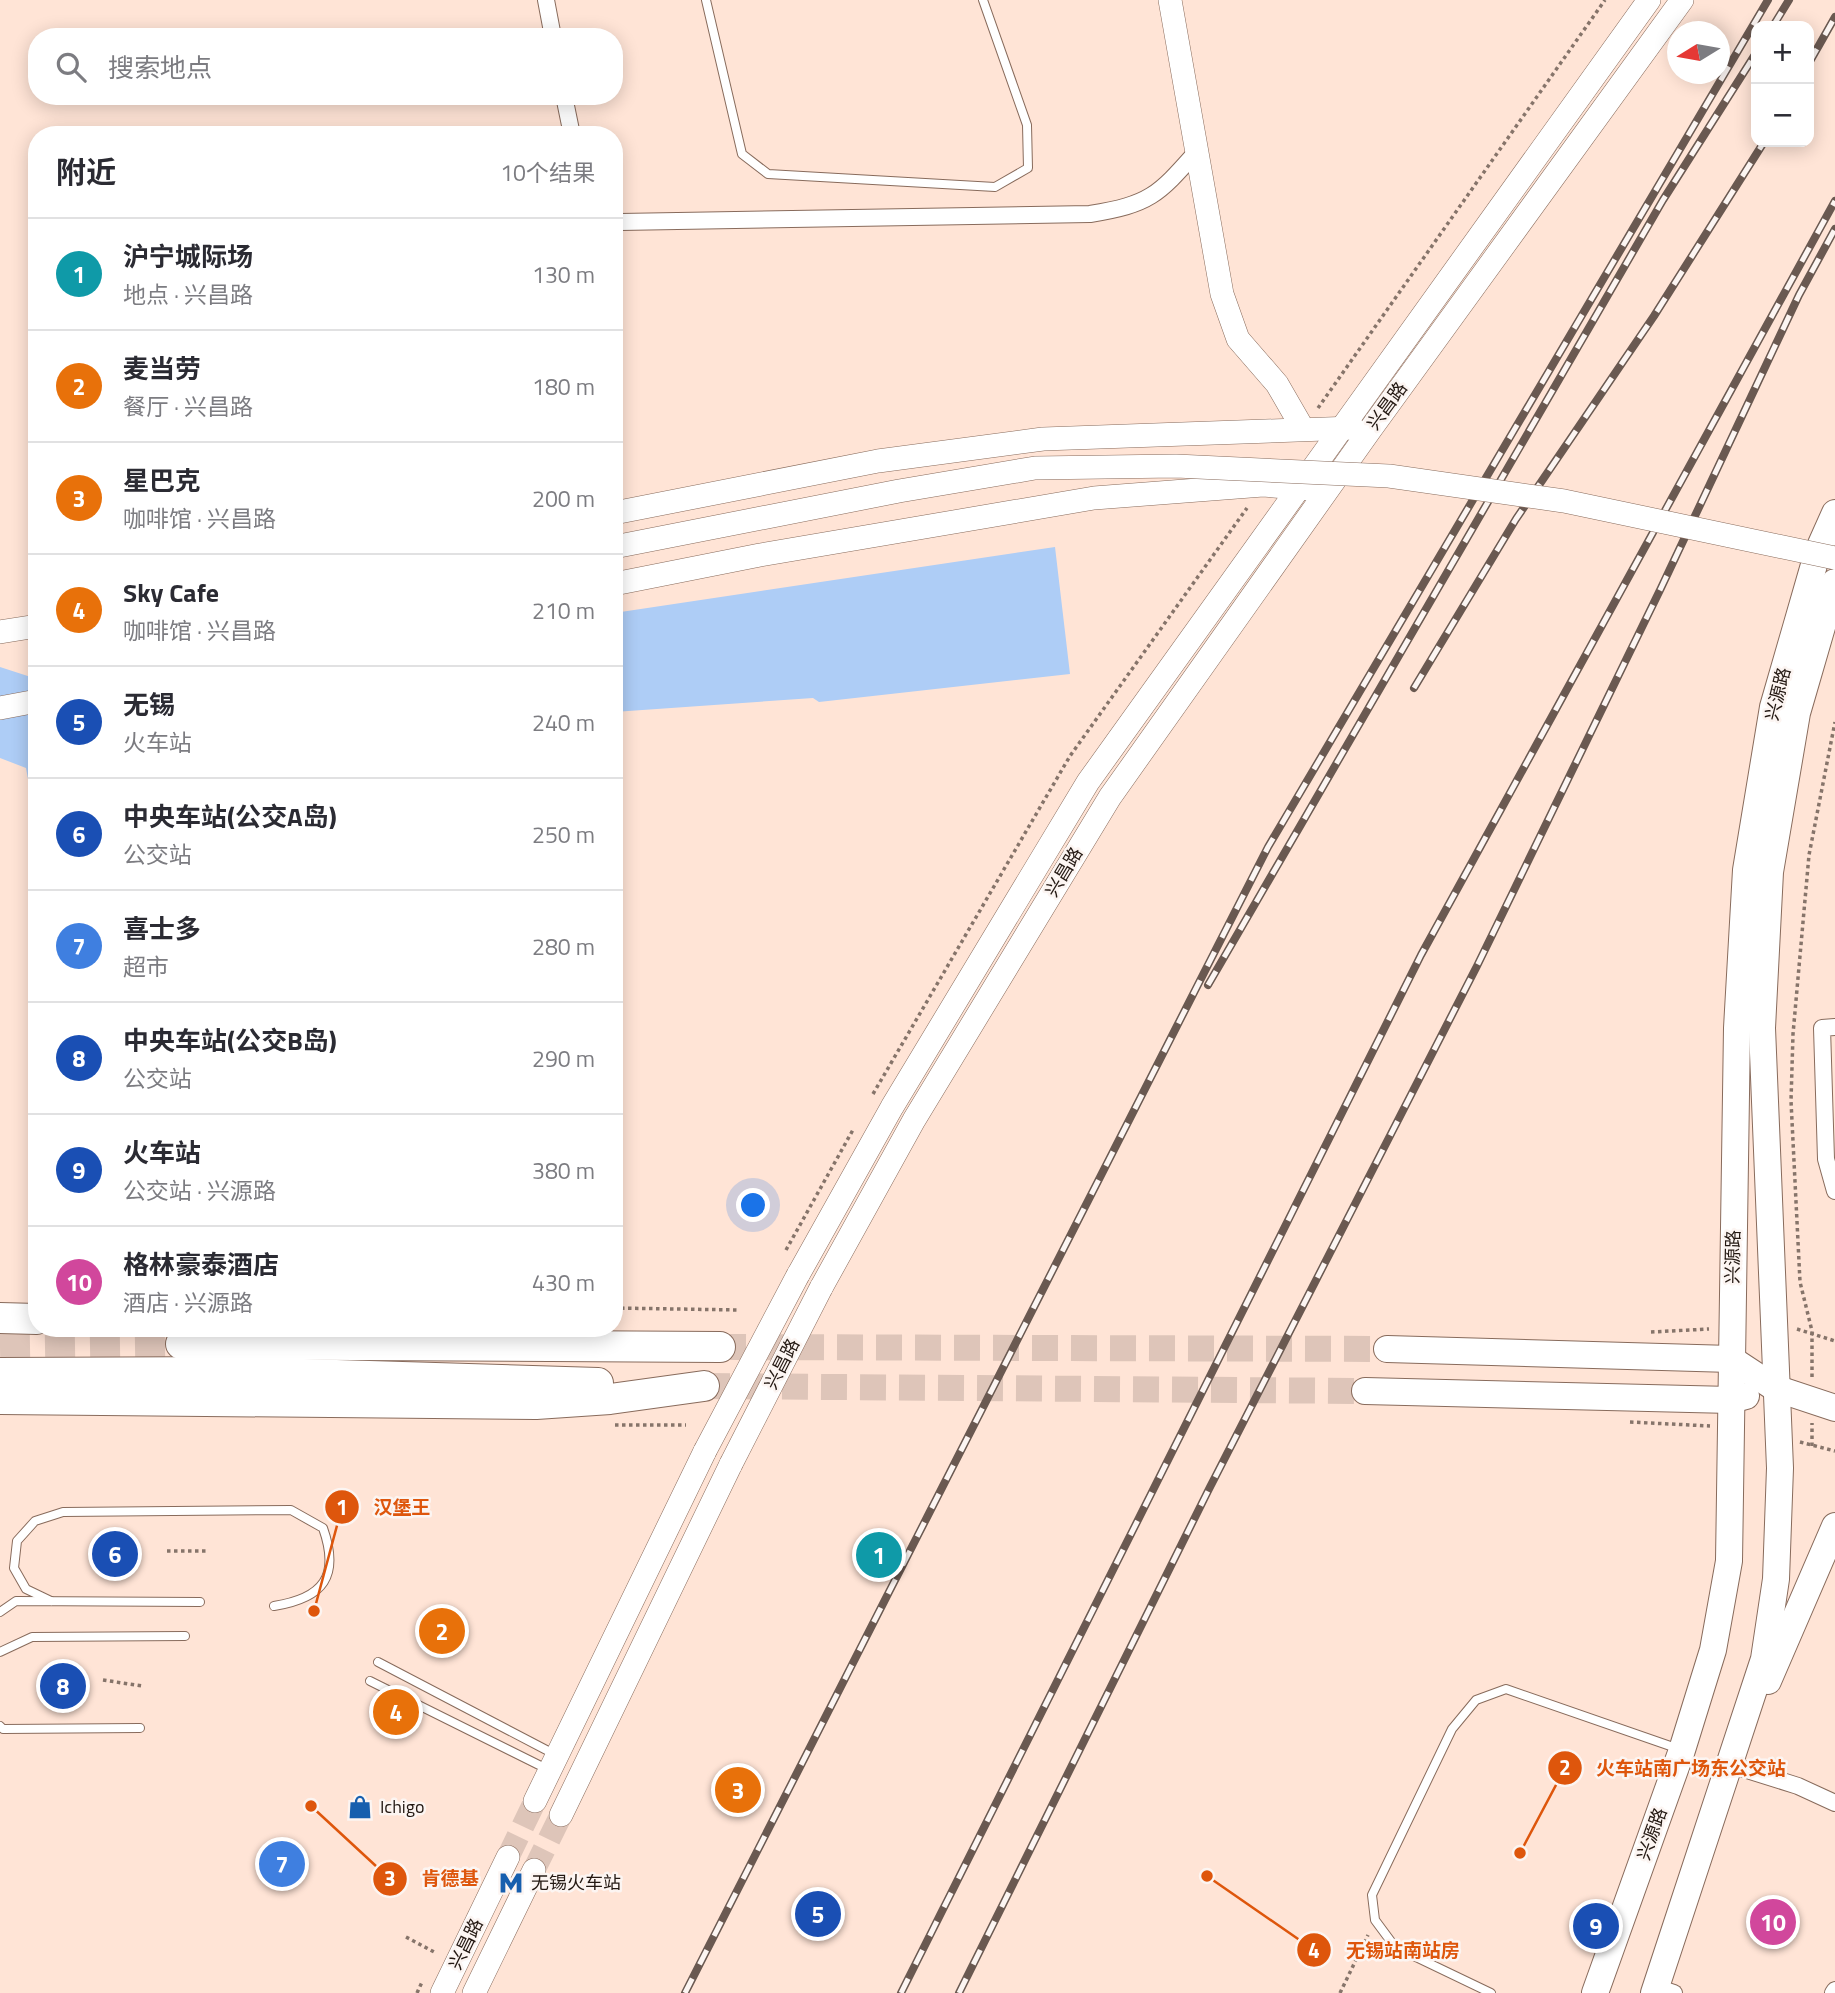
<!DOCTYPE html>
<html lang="zh">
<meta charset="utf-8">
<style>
body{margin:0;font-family:"Titillium Web","Noto Sans SC",sans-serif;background:#f2f2f3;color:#2b2b33}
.controls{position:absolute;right:21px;top:21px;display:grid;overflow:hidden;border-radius:14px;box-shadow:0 4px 18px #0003}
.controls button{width:63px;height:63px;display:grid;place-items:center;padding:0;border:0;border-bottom:2px solid #e1e1e2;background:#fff;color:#2b2b33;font:35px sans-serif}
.compass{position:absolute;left:1667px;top:21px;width:63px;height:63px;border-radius:50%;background:#fff;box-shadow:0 4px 18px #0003;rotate:259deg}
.you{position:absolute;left:754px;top:1206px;width:24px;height:24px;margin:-18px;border:5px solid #fff;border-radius:50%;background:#1a73e8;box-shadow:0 0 0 10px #1a73e833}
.badge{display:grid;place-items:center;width:46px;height:46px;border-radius:50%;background:#175fae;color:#fff;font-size:23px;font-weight:700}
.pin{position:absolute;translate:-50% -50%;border:4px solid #fff;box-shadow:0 2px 7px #0006}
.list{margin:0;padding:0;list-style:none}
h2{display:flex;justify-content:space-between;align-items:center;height:91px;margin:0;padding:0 28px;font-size:30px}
h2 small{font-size:23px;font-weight:400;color:#7c7c81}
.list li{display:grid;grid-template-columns:46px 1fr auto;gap:21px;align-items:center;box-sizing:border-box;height:112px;padding:0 28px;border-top:2px solid #e1e1e2}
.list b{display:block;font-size:26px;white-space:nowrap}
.list p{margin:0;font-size:23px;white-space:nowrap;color:#7c7c81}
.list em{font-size:23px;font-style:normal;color:#7c7c81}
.icon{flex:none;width:38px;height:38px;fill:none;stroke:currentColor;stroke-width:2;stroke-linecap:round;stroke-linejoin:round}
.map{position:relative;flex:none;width:1835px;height:1993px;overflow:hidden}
.search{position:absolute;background:#fff;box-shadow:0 4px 18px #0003;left:28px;top:28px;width:595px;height:77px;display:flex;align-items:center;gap:18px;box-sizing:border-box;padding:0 24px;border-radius:28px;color:#7c7c81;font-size:26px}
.panel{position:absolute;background:#fff;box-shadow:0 4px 18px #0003;left:28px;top:126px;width:595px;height:1211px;border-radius:28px}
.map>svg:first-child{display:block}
</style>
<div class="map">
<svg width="1835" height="1993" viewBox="0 0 1835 1993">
<rect width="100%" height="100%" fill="#ffe4d6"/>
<g fill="#aecdf6">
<polygon points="1055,547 1070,674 819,702 813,698 614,712 614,613"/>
<polygon points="0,667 37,679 37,796 31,796 26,768 0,758"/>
</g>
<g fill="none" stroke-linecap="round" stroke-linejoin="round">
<g stroke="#dec5b9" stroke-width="23" stroke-dasharray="23 11" stroke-linecap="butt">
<polyline points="508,1857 535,1801"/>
<polyline points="534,1870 561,1815"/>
</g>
<g stroke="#dec5b9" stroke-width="26" stroke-dasharray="26 13" stroke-linecap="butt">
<polyline points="720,1347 1387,1349"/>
<polyline points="704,1386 1365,1391"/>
</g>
<polyline stroke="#dec5b9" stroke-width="30" stroke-dasharray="30 15" stroke-linecap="butt" points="0,1347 181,1344"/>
<g stroke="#886b5c" stroke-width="10">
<g id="lane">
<polyline points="706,0 742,154 768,174 995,187 1028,168 1027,125 983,0"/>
<path d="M51,1601L26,1589L14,1568L17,1541L35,1521L63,1512L291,1510L323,1528C340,1576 324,1598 274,1606"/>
<polyline points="0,1612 16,1601 200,1602"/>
<polyline points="0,1652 32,1637 185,1636"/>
<polyline points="378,1662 554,1754"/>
<polyline points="370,1681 549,1770"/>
<polyline points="0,1726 3,1729 140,1728"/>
<polyline points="1491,1993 1395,1947 1375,1920 1372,1895 1452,1729 1476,1700 1506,1689 1679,1749"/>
</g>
</g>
<g stroke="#886b5c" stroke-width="18">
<g id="street">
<polyline points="546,0 553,37"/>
<polyline points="564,96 572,135"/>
<path d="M614,219L620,222L1090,214C1151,204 1158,195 1198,150"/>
<polyline points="1835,1027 1822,1028 1826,1159 1835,1191"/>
<polyline points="1731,1765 1798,1786 1835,1803"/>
<polyline points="1656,1987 1674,1993"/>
<polyline points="1833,1993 1835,1990"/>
</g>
</g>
<g stroke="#886b5c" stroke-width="24">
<g id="secondary">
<polyline points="1170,0 1222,294 1238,339 1277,384 1303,429"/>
<polyline points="614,513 878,461 1043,439 1353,428"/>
<polyline points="614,584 760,555 1094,498 1263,485 1310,489"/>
<polyline points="0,632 37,626"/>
<polyline points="0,708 37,701"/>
<polyline points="798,1275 892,1107 1088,782 1649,0"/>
<polyline points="821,1288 914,1120 1110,797 1370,430 1682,0"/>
<polyline points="535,1801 705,1451"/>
<polyline points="561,1815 731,1464"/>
<polyline points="442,1993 508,1857"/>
<polyline points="474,1993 534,1870"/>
</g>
</g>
<g stroke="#886b5c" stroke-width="28">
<g id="primary">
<polyline points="1387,1349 1731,1359 1775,1388 1835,1408"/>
<polyline points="1365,1391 1731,1400 1746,1396"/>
<polyline points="1768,1681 1835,1526"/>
<polyline points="1595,1993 1682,1750 1713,1650 1729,1561 1737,1028 1746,870 1773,707 1818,551 1835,513"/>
<polyline points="1654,1993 1764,1659 1776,1579 1780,1468 1762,1028 1770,872 1797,713 1835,582"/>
</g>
</g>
<g stroke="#886b5c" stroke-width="32">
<g id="highway">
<polyline points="0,1318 37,1319"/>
<polyline points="181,1344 720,1347"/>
<polyline points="0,1373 237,1372 598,1383"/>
<polyline points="0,1399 536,1404 610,1399 704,1386"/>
</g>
</g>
<g stroke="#86746a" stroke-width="3.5" stroke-dasharray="3.5 3.5" stroke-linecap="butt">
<polyline points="1318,408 1605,0"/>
<polyline points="873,1094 1070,756 1247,508"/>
<polyline points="786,1250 854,1128"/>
<polyline points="614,1308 740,1310"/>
<polyline points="1797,1329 1835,1341"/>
<polyline points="1651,1332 1709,1329"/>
<polyline points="1812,1377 1812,1331 1800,1282 1791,1101 1793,1034 1809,855 1835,722"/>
<polyline points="1630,1422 1710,1426"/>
<polyline points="615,1425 686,1425"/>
<polyline points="1800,1442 1835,1451"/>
<polyline points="1812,1446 1812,1423"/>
<polyline points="167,1551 206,1551"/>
<polyline points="103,1680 142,1686"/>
<polyline points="406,1937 436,1953"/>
<polyline points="417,1993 422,1982"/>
<polyline points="1340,1993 1368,1935"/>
</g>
<use href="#lane" stroke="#fff" stroke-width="8"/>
<use href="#street" stroke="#fff" stroke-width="16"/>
<use href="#secondary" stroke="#fff" stroke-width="23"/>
<use href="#primary" stroke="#fff" stroke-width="26"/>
<use href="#highway" stroke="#fff" stroke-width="30"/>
<g stroke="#6a5951" stroke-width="8">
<g id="rail">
<polyline points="1773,26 1789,0"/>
<polyline points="1809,63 1835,17"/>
<polyline points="1414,688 1516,519 1654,316 1764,142"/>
<polyline points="1208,985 1663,200 1756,53"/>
<polyline points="685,1993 1268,847 1768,0"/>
<polyline points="901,1993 1421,955 1835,201"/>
<polyline points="959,1993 1209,1489 1477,966 1661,588 1799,295 1835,229"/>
</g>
</g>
<use href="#rail" stroke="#fcf5f2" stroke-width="5" stroke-dasharray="16" stroke-linecap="butt"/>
<g stroke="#886b5c" stroke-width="24" stroke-linecap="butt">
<g id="secondary-bridge">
<polyline points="614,547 899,491 1035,468 1176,466 1389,476 1564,501 1835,558"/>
<polyline points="705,1451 798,1275"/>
<polyline points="731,1464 821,1288"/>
</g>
</g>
<use href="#secondary-bridge" stroke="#fff" stroke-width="23"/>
</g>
<defs>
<g id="shop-bare" transform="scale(1.89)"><path d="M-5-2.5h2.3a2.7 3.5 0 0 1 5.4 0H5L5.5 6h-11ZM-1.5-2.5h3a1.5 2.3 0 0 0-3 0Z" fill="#175fae" stroke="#fcf5f2" stroke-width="2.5" paint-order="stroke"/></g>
<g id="metro-bare" transform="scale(1.89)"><path d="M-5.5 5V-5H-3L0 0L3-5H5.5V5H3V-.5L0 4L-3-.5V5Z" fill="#175fae" stroke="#fcf5f2" stroke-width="2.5" paint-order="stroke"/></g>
</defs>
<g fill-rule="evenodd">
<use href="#shop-bare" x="360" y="1807"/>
<use href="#metro-bare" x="511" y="1883"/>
</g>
<g text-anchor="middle" stroke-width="5" stroke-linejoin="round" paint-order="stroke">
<g font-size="18" fill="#231812" stroke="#fcf5f2">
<text transform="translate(1387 406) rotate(-54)" y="6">兴昌路</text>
<text transform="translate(1778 694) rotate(-76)" y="6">兴源路</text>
<text transform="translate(1064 872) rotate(-59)" y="6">兴昌路</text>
<text transform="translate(1733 1257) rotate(-89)" y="6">兴源路</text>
<text transform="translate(782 1364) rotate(-63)" y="6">兴昌路</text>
<text transform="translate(1652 1834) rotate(-70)" y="6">兴源路</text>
<text transform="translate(466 1944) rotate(-64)" y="6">兴昌路</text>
</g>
<g font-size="18" fill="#231812" stroke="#fcf5f2" text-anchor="start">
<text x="380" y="1813">Ichigo</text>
<text x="531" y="1889">无锡火车站</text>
</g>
</g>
<path fill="none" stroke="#de560c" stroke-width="2.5" d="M314 1611L342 1507M1520 1853L1565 1768M311 1806L390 1879M1207 1876L1314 1950"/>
<g fill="#de560c" stroke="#fcf5f2" stroke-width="2.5">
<circle cx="314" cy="1611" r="7"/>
<circle cx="1520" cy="1853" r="7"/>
<circle cx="311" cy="1806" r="7"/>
<circle cx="1207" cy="1876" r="7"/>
<circle cx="342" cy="1507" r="18"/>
<circle cx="1565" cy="1768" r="18"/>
<circle cx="390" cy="1879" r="18"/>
<circle cx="1314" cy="1950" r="18"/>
</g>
<g font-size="21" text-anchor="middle" font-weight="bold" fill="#fff">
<text x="342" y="1515">1</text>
<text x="1565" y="1775">2</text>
<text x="390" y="1886">3</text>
<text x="1314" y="1958">4</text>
</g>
<g font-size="19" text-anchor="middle" font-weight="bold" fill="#de560c" stroke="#fcf5f2" stroke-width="5" stroke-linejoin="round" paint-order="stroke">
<text x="402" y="1514">汉堡王</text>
<text x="1691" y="1775">火车站南广场东公交站</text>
<text x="450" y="1885">肯德基</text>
<text x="1403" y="1957">无锡站南站房</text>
</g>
</svg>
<div class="controls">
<button>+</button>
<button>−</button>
</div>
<svg class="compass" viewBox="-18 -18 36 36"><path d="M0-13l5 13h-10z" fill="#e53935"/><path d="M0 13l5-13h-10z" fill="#7c7c81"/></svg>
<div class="you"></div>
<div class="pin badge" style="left:879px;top:1555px;background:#0f9aa8">1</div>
<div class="pin badge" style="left:442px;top:1631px;background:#e8710a">2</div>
<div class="pin badge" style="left:738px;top:1790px;background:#e8710a">3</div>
<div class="pin badge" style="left:396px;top:1712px;background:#e8710a">4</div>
<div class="pin badge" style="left:818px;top:1914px;background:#1a4fb4">5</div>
<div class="pin badge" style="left:115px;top:1554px;background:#1a4fb4">6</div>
<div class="pin badge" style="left:282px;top:1864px;background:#3f7fe0">7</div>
<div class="pin badge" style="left:63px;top:1686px;background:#1a4fb4">8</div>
<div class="pin badge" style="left:1596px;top:1926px;background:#1a4fb4">9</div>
<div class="pin badge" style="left:1773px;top:1922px;background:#d1479c">10</div>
<div class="search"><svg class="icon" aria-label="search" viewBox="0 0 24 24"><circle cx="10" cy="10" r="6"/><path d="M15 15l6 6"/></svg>搜索地点</div>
<section class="panel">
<h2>附近<small>10个结果</small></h2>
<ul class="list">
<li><span class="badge" style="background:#0f9aa8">1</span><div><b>沪宁城际场</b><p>地点 · 兴昌路</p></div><em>130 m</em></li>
<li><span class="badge" style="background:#e8710a">2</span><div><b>麦当劳</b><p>餐厅 · 兴昌路</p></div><em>180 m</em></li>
<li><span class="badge" style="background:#e8710a">3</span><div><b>星巴克</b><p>咖啡馆 · 兴昌路</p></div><em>200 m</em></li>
<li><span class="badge" style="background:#e8710a">4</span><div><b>Sky Cafe</b><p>咖啡馆 · 兴昌路</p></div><em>210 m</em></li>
<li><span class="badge" style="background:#1a4fb4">5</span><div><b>无锡</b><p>火车站</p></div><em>240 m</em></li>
<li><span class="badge" style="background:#1a4fb4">6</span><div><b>中央车站(公交A岛)</b><p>公交站</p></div><em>250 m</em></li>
<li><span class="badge" style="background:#3f7fe0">7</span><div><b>喜士多</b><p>超市</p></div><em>280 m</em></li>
<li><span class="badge" style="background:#1a4fb4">8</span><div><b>中央车站(公交B岛)</b><p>公交站</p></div><em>290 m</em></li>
<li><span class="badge" style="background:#1a4fb4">9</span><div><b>火车站</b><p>公交站 · 兴源路</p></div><em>380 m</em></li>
<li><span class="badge" style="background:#d1479c">10</span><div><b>格林豪泰酒店</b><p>酒店 · 兴源路</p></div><em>430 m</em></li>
</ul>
</section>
</div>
